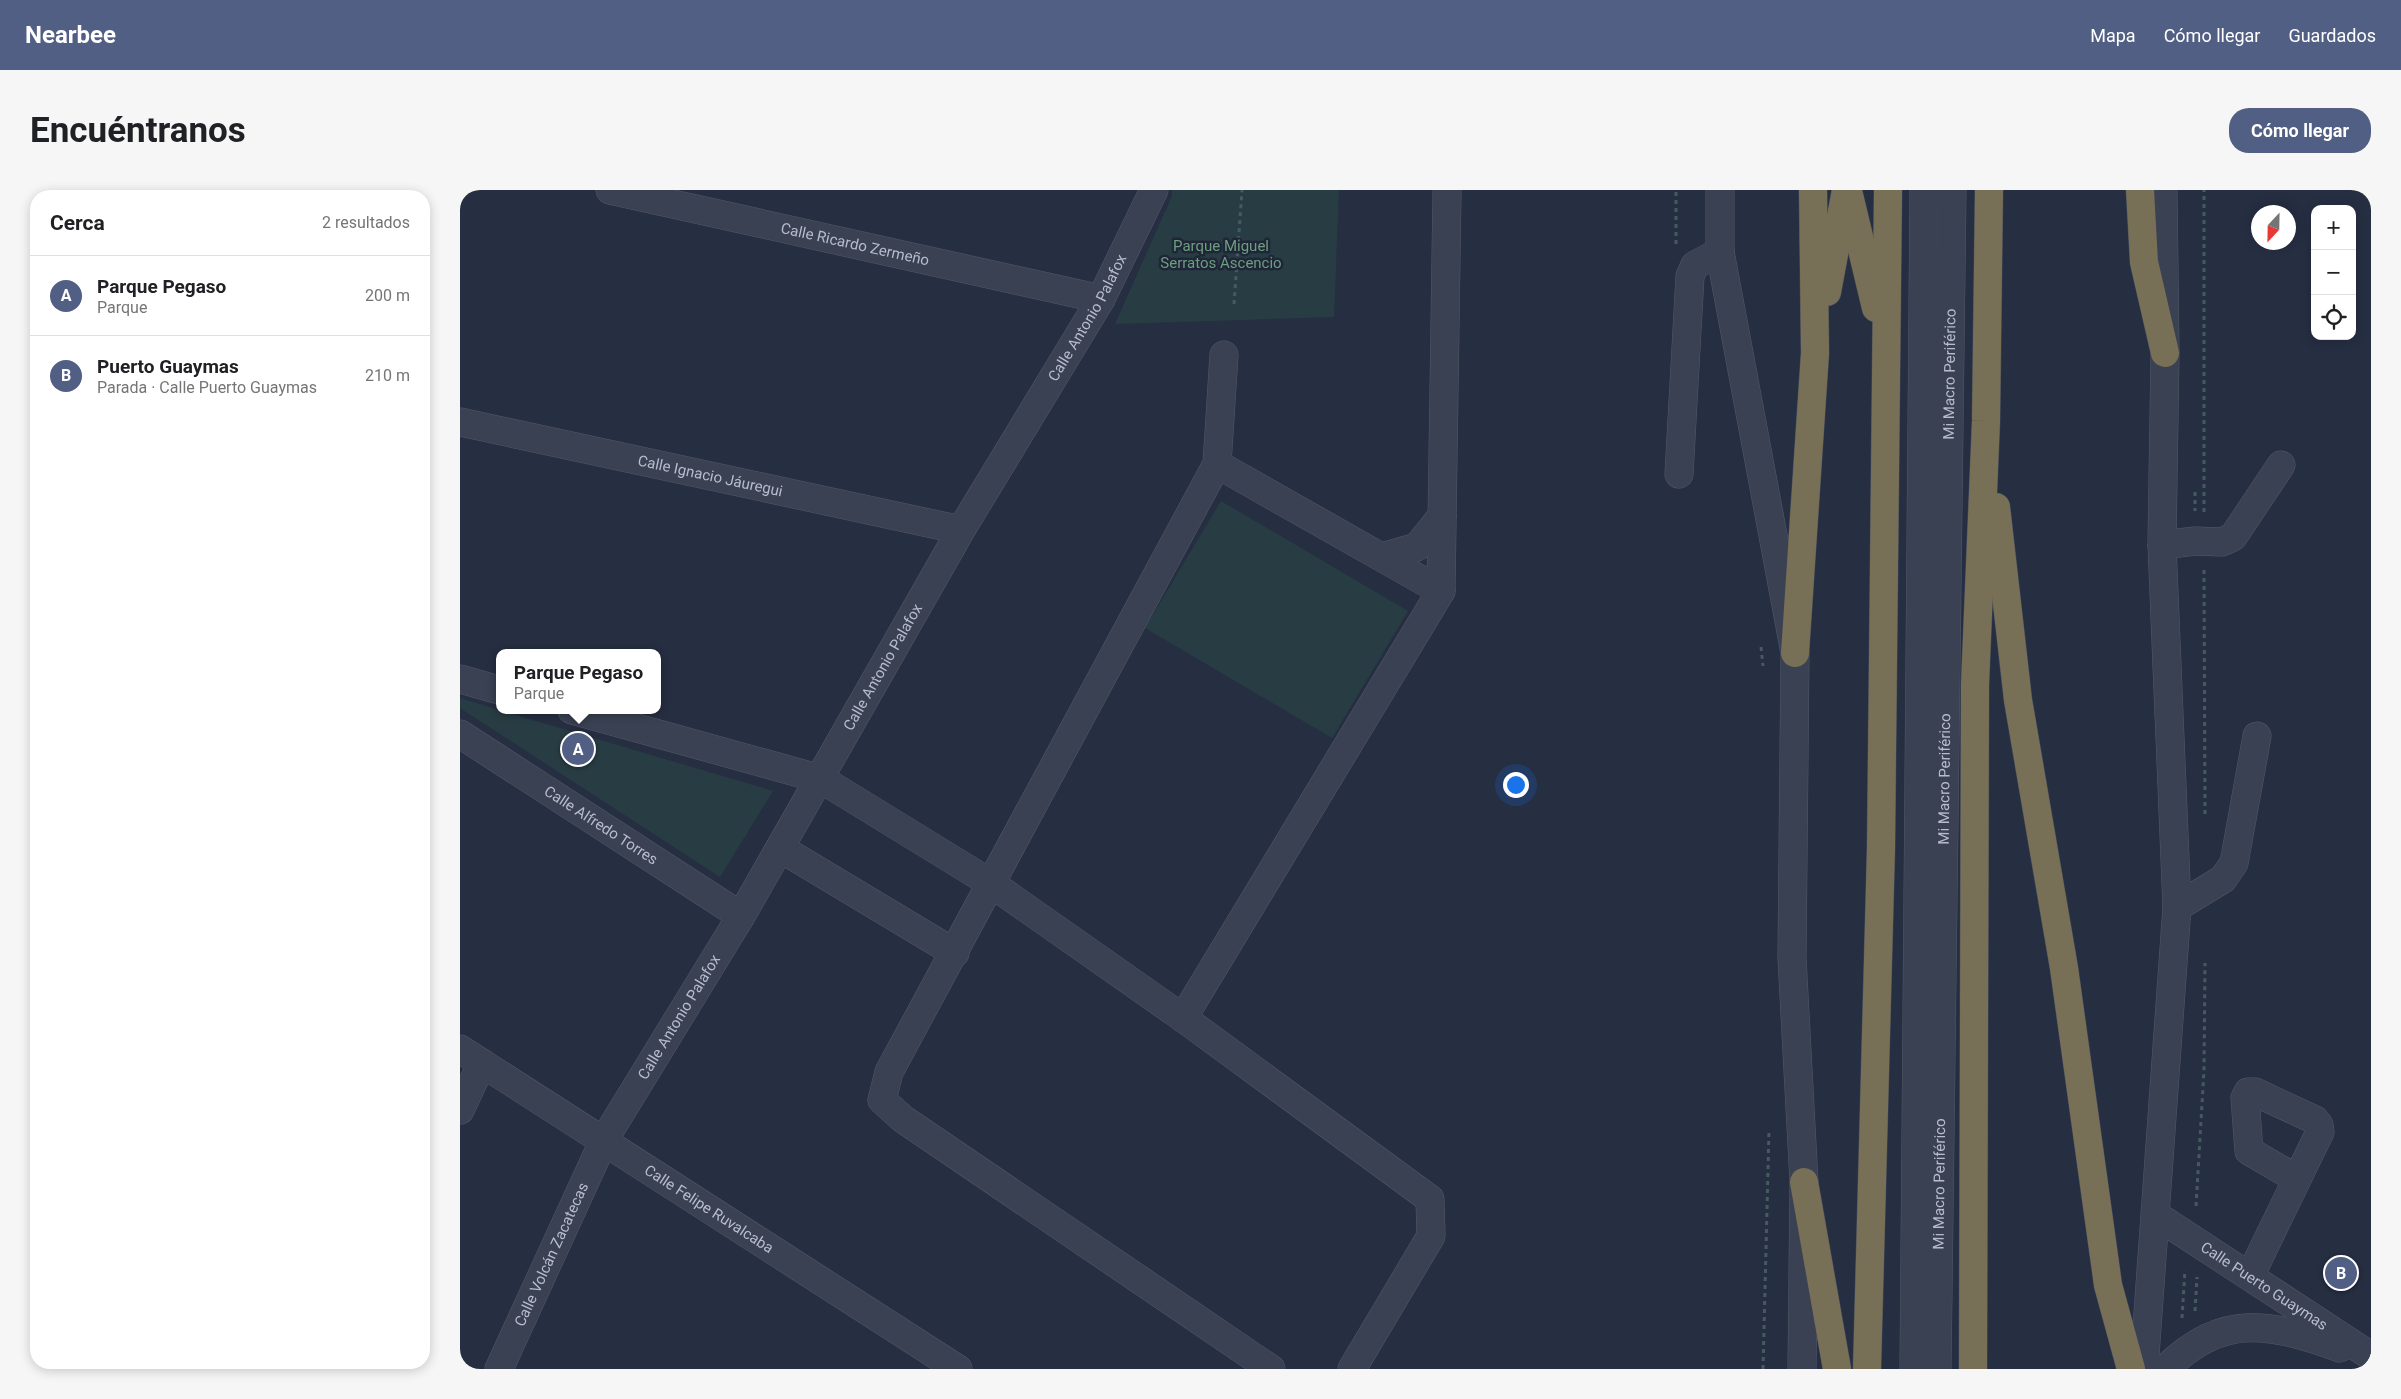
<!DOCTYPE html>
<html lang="es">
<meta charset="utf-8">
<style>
body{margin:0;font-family:Roboto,sans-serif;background:#f6f6f6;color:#202124}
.controls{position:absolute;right:15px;top:15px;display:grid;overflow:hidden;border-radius:10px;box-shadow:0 2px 12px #0003}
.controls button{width:45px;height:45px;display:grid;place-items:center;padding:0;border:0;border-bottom:1px solid #e0e0e0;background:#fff;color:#202124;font:25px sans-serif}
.compass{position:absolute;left:1791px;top:15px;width:45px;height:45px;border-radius:50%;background:#fff;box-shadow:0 2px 12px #0003;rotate:202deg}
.you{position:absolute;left:1055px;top:594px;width:18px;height:18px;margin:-12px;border:4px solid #fff;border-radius:50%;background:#1a73e8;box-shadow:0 0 0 8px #1a73e833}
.badge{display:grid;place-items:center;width:32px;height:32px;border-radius:50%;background:#525f84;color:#fff;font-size:16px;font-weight:700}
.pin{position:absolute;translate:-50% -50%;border:2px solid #fff;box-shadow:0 1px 5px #0006}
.popup{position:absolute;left:36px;top:459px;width:165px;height:65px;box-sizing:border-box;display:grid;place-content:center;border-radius:10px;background:#fff;filter:drop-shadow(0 1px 4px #0005);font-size:16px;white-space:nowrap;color:#757577}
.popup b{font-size:19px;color:#202124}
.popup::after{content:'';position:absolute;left:50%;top:100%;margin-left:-10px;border:10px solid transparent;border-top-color:#fff}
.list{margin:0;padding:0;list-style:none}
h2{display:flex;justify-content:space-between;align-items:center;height:65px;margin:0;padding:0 20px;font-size:21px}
h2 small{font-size:16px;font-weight:400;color:#757577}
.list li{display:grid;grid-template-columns:32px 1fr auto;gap:15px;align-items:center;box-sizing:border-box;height:80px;padding:0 20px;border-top:1px solid #e0e0e0}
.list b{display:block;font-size:19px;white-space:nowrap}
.list p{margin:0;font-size:16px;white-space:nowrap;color:#757577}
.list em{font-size:16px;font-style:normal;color:#757577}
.icon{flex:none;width:28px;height:28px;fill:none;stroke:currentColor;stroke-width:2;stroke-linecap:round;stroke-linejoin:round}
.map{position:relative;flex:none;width:1911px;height:1179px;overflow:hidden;border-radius:20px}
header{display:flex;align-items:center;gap:30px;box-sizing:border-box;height:70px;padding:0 25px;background:#525f84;color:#fff}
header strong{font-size:24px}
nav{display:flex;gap:28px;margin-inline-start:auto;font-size:18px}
.intro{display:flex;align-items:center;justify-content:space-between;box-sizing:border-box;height:120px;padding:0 30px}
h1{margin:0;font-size:35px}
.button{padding:12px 22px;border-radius:20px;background:#525f84;color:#fff;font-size:18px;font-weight:700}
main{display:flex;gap:30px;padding:0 30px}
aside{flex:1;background:#fff;border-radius:20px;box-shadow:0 2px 12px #0003}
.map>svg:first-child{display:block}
</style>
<header>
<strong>Nearbee</strong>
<nav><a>Mapa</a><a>Cómo llegar</a><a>Guardados</a></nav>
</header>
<div class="intro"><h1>Encuéntranos</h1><a class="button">Cómo llegar</a></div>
<main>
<aside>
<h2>Cerca<small>2 resultados</small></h2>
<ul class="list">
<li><span class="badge">A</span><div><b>Parque Pegaso</b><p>Parque</p></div><em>200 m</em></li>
<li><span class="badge">B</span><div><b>Puerto Guaymas</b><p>Parada · Calle Puerto Guaymas</p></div><em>210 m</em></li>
</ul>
</aside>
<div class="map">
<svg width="1911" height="1179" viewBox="0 0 1911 1179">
<rect width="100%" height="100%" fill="#262e42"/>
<g fill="#283d43">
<polygon points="712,0 879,0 874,127 655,134 712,6"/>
<polygon points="761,311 948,421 872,548 685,438"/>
<polygon points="0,508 39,520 313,601 260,687 0,518"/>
</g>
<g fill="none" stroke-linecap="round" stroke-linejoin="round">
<g stroke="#525969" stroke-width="29">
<g id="minor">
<path id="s1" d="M150,0L641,109"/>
<polyline points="1260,0 1260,62 1335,463 1332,768 1344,992 1342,1179"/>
<polyline points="764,165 757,274 429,882 422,910 443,929 811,1179"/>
<path id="s2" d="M0,232L501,340"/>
<polyline points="757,274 981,401"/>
<polyline points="1219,284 1230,86 1235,75 1260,62"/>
<polyline points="1702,355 1735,351 1762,352 1773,347 1821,275"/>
<polyline points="922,367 957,357 982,326"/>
<polyline points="0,489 39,500"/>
<polyline points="112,520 361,589 532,694 723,828 970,1009 971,1046 892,1179"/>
<path id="s3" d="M0,544L281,726"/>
<polyline points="320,658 495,763"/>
<polyline points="1717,717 1763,689 1774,673 1797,546"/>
<polyline points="723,828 981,401 987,2"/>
<path id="s4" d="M0,859L498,1179"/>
<polyline points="0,920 22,873"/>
<path id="s5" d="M1697,1026L1911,1166"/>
<polyline points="1790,1086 1860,942 1859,935 1855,930 1795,902 1788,902 1785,908 1789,961 1837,989"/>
<path id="s6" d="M39,1179L144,950L281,726L501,340L641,109L694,0"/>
<polyline points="1454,1179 1464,0"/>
<path id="s7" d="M1477,1179L1492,0"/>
<polyline points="1684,1179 1717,717 1702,355 1705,163 1703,0"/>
<path d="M1705,1179C1764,1122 1809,1133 1880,1158"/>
</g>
</g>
<g stroke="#424959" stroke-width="29">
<g id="highway">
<polyline points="1680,0 1684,72 1705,163"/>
<polyline points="1389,5 1416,118"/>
<polyline points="1367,102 1386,0"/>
<polyline points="1536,317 1558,510 1604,778 1648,1095 1671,1179"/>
<polyline points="1335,463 1355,163 1353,0"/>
<polyline points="1344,992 1377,1179"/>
<polyline points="1407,1179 1421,658 1428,0"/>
<polyline points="1513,1179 1515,495 1526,231 1529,0"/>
</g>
</g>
<g stroke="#465a60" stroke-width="3" stroke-dasharray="4 4" stroke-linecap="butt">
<polyline points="1216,54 1216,0"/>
<polyline points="774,114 782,0"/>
<polyline points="1735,302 1735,321"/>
<polyline points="1744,322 1744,0"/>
<polyline points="1744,380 1745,624"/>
<polyline points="1301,457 1303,476"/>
<polyline points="1736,1016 1744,880 1745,773"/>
<polyline points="1735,1121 1737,1087"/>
<polyline points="1722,1128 1725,1080"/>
<polyline points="1303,1179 1309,940"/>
</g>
<use href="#minor" stroke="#3a4152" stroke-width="28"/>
<use href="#highway" stroke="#786f57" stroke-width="28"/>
</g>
<g text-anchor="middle" stroke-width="5" stroke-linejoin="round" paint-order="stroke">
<g font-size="15" fill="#b7bdcc" stroke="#1f2637">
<text dy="5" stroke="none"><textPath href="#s1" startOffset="251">Calle Ricardo Zermeño</textPath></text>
<text dy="5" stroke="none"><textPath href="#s6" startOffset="1206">Calle Antonio Palafox</textPath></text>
<text dy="5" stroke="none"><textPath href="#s7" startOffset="995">Mi Macro Periférico</textPath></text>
<text dy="5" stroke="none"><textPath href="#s2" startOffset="256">Calle Ignacio Jáuregui</textPath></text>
<text dy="5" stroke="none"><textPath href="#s6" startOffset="801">Calle Antonio Palafox</textPath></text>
<text dy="5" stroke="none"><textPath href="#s7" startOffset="590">Mi Macro Periférico</textPath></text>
<text dy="5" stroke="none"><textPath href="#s3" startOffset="168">Calle Alfredo Torres</textPath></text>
<text dy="5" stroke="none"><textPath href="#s6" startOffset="396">Calle Antonio Palafox</textPath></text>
<text dy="5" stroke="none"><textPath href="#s7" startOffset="185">Mi Macro Periférico</textPath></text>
<text dy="5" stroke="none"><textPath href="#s4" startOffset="296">Calle Felipe Ruvalcaba</textPath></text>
<text dy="5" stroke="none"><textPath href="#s6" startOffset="126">Calle Volcán Zacatecas</textPath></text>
<text dy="5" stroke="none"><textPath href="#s5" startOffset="128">Calle Puerto Guaymas</textPath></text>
</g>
<g font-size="15" fill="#6e9d7f" stroke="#1f2637">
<text x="761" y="61">Parque Miguel<tspan x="761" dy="17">Serratos Ascencio</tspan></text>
</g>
</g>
</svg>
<div class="controls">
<button>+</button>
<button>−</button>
<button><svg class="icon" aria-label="locate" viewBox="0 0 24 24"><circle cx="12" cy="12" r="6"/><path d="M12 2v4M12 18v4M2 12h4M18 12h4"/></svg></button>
</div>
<svg class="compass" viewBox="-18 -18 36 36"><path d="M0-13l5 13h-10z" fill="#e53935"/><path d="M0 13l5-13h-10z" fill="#757577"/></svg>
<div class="you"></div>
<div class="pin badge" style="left:118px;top:559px">A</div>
<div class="popup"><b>Parque Pegaso</b>Parque</div>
<div class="pin badge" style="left:1881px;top:1083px">B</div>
</div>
</main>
